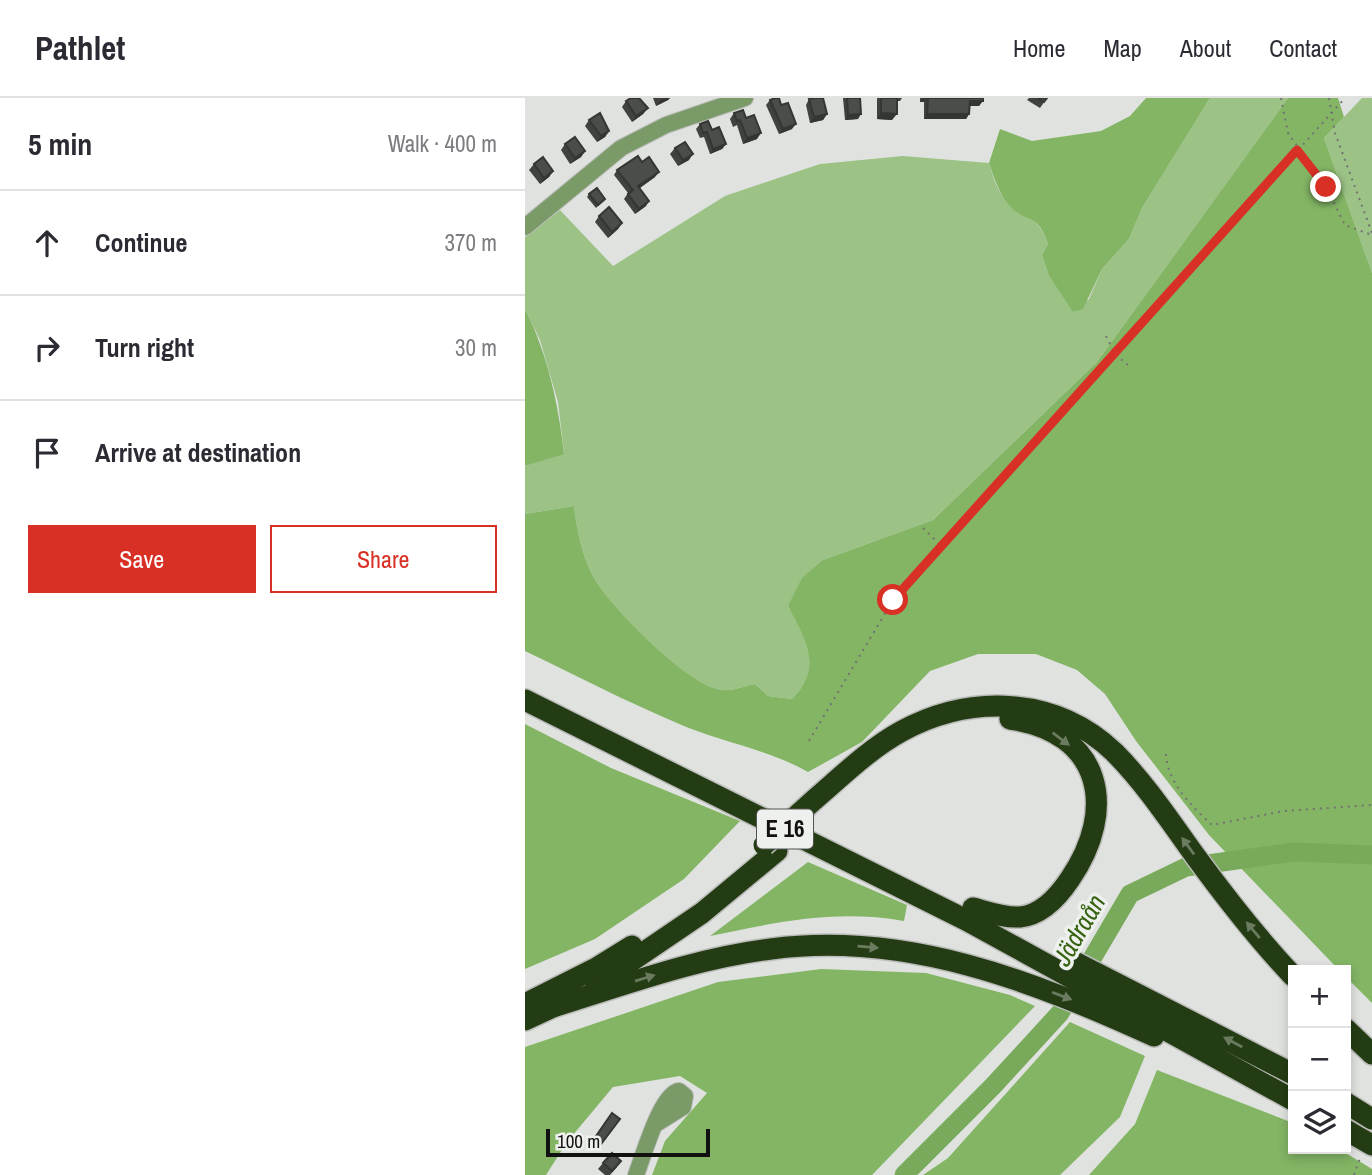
<!DOCTYPE html>
<meta charset="utf-8">
<style>
body{margin:0;font-family:"Archivo Narrow",sans-serif;background:#f2f2f3;color:#2b2b33}
.controls{position:absolute;right:21px;bottom:21px;display:grid;overflow:hidden;border-radius:0px;box-shadow:0 4px 10px #0003}
.controls button{width:63px;height:63px;display:grid;place-items:center;padding:0;border:0;border-bottom:2px solid #e1e1e2;background:#fff;color:#2b2b33;font:35px sans-serif}
.scale{position:absolute;left:21px;bottom:18px;width:164px;box-sizing:border-box;padding-left:7px;border:4px solid #111110;border-top:0;font-size:19px;line-height:24px;white-space:nowrap;color:#111110;-webkit-text-stroke:5px #edf0ec;paint-order:stroke}
.stop{position:absolute;width:21px;height:21px;margin:-16px;border:5px solid #d93025;border-radius:50%;background:#fff}
.stop.end{background:#d93025;border-color:#fff;box-shadow:0 2px 7px #0008}
.list{margin:0;padding:0;list-style:none}
h2{display:flex;justify-content:space-between;align-items:center;height:91px;margin:0;padding:0 28px;font-size:30px}
h2 small{font-size:23px;font-weight:400;color:#7c7c81}
.list li{display:grid;grid-template-columns:46px 1fr auto;gap:21px;align-items:center;box-sizing:border-box;height:105px;padding:0 28px;border-top:2px solid #e1e1e2}
.list b{display:block;font-size:26px;white-space:nowrap}
.list em{font-size:23px;font-style:normal;color:#7c7c81}
.actions{display:flex;gap:14px;padding:21px 28px}
.actions a{flex:1;padding:16px 0;border:2px solid #d93025;border-radius:0px;text-align:center;font-size:24px;color:#d93025}
.actions .main{background:#d93025;color:#fff}
.icon{flex:none;width:38px;height:38px;fill:none;stroke:currentColor;stroke-width:2;stroke-linecap:round;stroke-linejoin:round}
.map{position:relative;flex:none;width:847px;height:1077px;overflow:hidden}
header{display:flex;align-items:center;gap:42px;box-sizing:border-box;height:98px;padding:0 35px;background:#fff;border-bottom:2px solid #e1e1e2}
header strong{font-size:33px}
nav{display:flex;gap:38px;margin-inline-start:auto;font-size:24px}
main{display:flex}
aside{flex:1;background:#fff}
.map>svg:first-child{display:block}
</style>
<header>
<strong>Pathlet</strong>
<nav><a>Home</a><a>Map</a><a>About</a><a>Contact</a></nav>
</header>
<main>
<aside>
<h2>5 min<small>Walk · 400 m</small></h2>
<ul class="list">
<li><svg class="icon" aria-label="ahead" viewBox="0 0 24 24"><path d="M12 20V5M6 11l6-6 6 6"/></svg><div><b>Continue</b></div><em>370 m</em></li>
<li><svg class="icon" aria-label="right" viewBox="0 0 24 24"><path d="M7 20v-9h11M14 6l5 5-5 5"/></svg><div><b>Turn right</b></div><em>30 m</em></li>
<li><svg class="icon" aria-label="arrive" viewBox="0 0 24 24"><path d="M6 21V4h12l-3 4 3 4H6"/></svg><div><b>Arrive at destination</b></div></li>
</ul>
<div class="actions"><a class="main">Save</a><a>Share</a></div>
</aside>
<div class="map">
<svg width="847" height="1077" viewBox="0 0 847 1077">
<rect width="100%" height="100%" fill="#e0e2df"/>
<g fill="#9cc286">
<path d="M685,0H763L572,264L408,422L298,462L263,508C281,541 299,568 267,601L243,598L230,586C220,588 207,593 198,592C164,591 81,505 67,476C56,454 52,432 49,408L0,416V368L39,355L33,304L15,242L0,211V139L35,112L88,168L200,98L295,66L378,58L464,65C467,75 471,89 477,97C496,117 513,116 523,146L517,157L524,178L549,214L564,201L577,171L604,141L617,110Z"/>
<polygon points="837,0 847,0 847,175 799,40"/>
</g>
<g fill="#83b565">
<path d="M621,0H685L617,110L604,141L577,171L558,211L548,214L524,178L517,157L523,146C512,112 500,126 484,107C474,95 469,80 464,65L475,31L507,43L576,33L605,18Z"/>
<path d="M763,0H813L819,19L799,40L847,175V905L821,879V872H814L684,737L611,643L580,596L552,572L511,556H453L405,573L337,644L283,674C243,651 195,644 152,625C100,603 50,577 0,553V416L49,408C52,432 56,454 67,476C81,505 165,591 198,592C207,593 220,588 230,586L243,598L267,601C299,568 280,541 263,508L277,480L298,462L408,422L572,264Z"/>
<path d="M0,211C23,257 33,305 39,356L0,368Z"/>
<polygon points="0,626 86,670 215,723 159,781 70,841 0,871"/>
<path d="M283,764L382,807L379,823C311,811 252,824 185,838Z"/>
<polygon points="296,871 401,875 485,897 510,908 347,1077 127,1077 140,1043 182,995 155,978 88,989 42,1044 21,1077 0,1077 0,949 193,884"/>
<polygon points="545,924 620,958 595,1019 535,1077 398,1077 423,1060"/>
<polygon points="632,972 768,1025 768,1051 814,1051 847,1071 847,1077 564,1077 610,1026"/>
</g>
<g fill="none" stroke-linecap="round" stroke-linejoin="round">
<polyline stroke="#79aa5b" stroke-width="19" points="379,1077 468,988 535,915 605,796 661,769 769,754 847,757"/>
<g stroke="#bbbcba" stroke-width="18">
<g id="minor">
<polyline points="0,129 96,50 141,27 220,0"/>
<path d="M111,1077C118,1059 136,995 154,993L160,998L158,1009L131,1026"/>
</g>
</g>
<g stroke="#bbbcba" stroke-width="24">
<g id="highway">
<polyline points="0,602 441,822 768,1002"/>
<path d="M289,702C317,678 344,651 377,633C446,596 530,598 589,654C620,685 645,723 671,759C701,800 733,841 768,878"/>
<path d="M448,810C463,814 479,820 495,819C517,817 533,799 545,781C593,711 577,634 485,621"/>
<polyline points="546,862 768,976"/>
<polyline points="71,887 177,815 252,753"/>
<polyline points="0,906 73,869 107,848"/>
<path d="M31,908C102,886 172,860 246,851C381,833 508,883 629,938"/>
<polyline points="0,922 43,902"/>
<polyline points="821,931 847,956"/>
<polyline points="821,1005 847,1021"/>
<polyline points="821,1032 847,1047"/>
</g>
</g>
<g stroke="#727371" stroke-width="2" stroke-dasharray="2 5" stroke-linecap="butt">
<polyline points="756,0 763,35 801,89 820,127 847,137"/>
<polyline points="804,0 810,35 847,135"/>
<polyline points="581,238 591,257 603,267"/>
<polyline points="398,430 414,446"/>
<polyline points="284,643 368,502 820,0"/>
<path d="M641,656C642,684 667,709 687,727L759,713L847,707"/>
<polyline points="829,1077 835,1060"/>
</g>
<use href="#minor" stroke="#7a9a67" stroke-width="16"/>
<use href="#highway" stroke="#243c13" stroke-width="21"/>
<g stroke="#bbbcba" stroke-width="24" stroke-linecap="butt">
<polyline id="highway-bridge" points="239,747 289,702"/>
</g>
<use href="#highway-bridge" stroke="#243c13" stroke-width="21"/>
</g>
<g fill="#404240">
<polygon points="128,0 145,0 143,2 131,8"/>
<polygon points="318,0 335,0 333,21 320,22"/>
<polygon points="352,0 377,0 375,3 372,3 367,22 352,21"/>
<polygon points="395,0 458,0 454,8 444,8 444,16 441,21 399,21 399,4 395,4"/>
<polygon points="504,0 522,0 515,10 502,2"/>
<polygon points="284,1 302,16 298,22 285,25 281,7"/>
<polygon points="245,2 256,7 267,31 254,36 241,7"/>
<polygon points="101,3 123,10 118,16 107,24 97,9"/>
<polygon points="209,15 221,20 232,41 218,46 212,27 208,29 205,21"/>
<polygon points="64,22 84,33 80,39 72,44 60,28"/>
<polygon points="175,26 187,32 201,46 197,51 185,56 179,39 175,40 171,31"/>
<polygon points="40,46 60,53 56,59 45,66 36,52"/>
<polygon points="150,50 164,62 153,68 145,56"/>
<polygon points="9,66 28,73 24,79 15,86 4,72"/>
<polygon points="92,72 130,79 115,90 121,108 110,116 99,101 103,95 89,77"/>
<polygon points="64,96 80,101 71,110 62,99"/>
<polygon points="74,118 97,125 93,131 83,140 70,124"/>
<polygon points="87,1015 95,1021 74,1049 67,1044"/>
<polygon points="78,1065 92,1069 85,1077 80,1077 73,1071"/>
</g>
<g fill="#343634">
<polygon points="140,0 145,0 143,2 131,8 136,2"/>
<polygon points="398,0 402,0 399,4 395,4"/>
<polygon points="445,3 458,3 454,8 441,8"/>
<polygon points="123,10 118,16 107,24 111,18"/>
<polygon points="356,15 372,16 367,22 352,21"/>
<polygon points="302,16 298,22 285,25 289,19"/>
<polygon points="336,16 333,21 320,22 323,17"/>
<polygon points="402,16 444,16 441,21 399,21"/>
<polygon points="271,26 267,31 254,36 258,31"/>
<polygon points="84,33 80,39 72,44 76,38"/>
<polygon points="236,35 232,41 218,46 222,40"/>
<polygon points="201,46 197,51 185,56 188,51"/>
<polygon points="60,53 56,59 45,66 50,60"/>
<polygon points="168,56 164,62 153,68 158,62"/>
<polygon points="28,73 24,79 15,86 19,80"/>
<polygon points="134,74 130,79 110,93 113,88"/>
<polygon points="124,103 121,108 110,116 114,111"/>
<polygon points="97,125 93,131 83,140 87,134"/>
</g>
<g fill="#4b4d4a" stroke="#343634" stroke-width="2">
<polygon points="106,0 114,0 123,10 111,18 101,3"/>
<polygon points="250,0 254,0 256,7 263,5 271,26 258,31 245,2"/>
<polygon points="290,0 298,0 302,16 289,19 284,1"/>
<polygon points="322,0 335,0 336,16 323,17"/>
<polygon points="356,0 372,0 372,16 356,15"/>
<polygon points="403,0 458,0 458,3 445,3 444,16 402,16"/>
<polygon points="513,0 522,0 519,4"/>
<polygon points="218,12 221,20 229,17 236,35 222,40 215,22 212,23 209,15"/>
<polygon points="75,15 84,33 76,38 64,22"/>
<polygon points="183,23 187,32 194,29 201,46 188,51 182,34 178,35 175,26"/>
<polygon points="50,39 60,53 50,60 40,46"/>
<polygon points="160,44 168,56 158,62 150,50"/>
<polygon points="113,58 117,64 124,59 134,74 113,88 124,103 114,111 103,96 108,92 92,72"/>
<polygon points="18,59 28,73 19,80 9,66"/>
<polygon points="72,90 80,101 73,107 64,96"/>
<polygon points="84,109 97,125 87,134 74,118"/>
<polygon points="87,1015 95,1021 76,1046 69,1041"/>
<polygon points="87,1055 96,1063 87,1073 78,1065"/>
</g>
<defs><path id="oneway-solid" d="M-6-.8H1V-3.2L6.5 0L1 3.2V.8H-6Z" transform="scale(1.75)"/></defs>
<g fill="#6a7b5f">
<use href="#oneway-solid" transform="translate(536 641) rotate(37)"/>
<use href="#oneway-solid" transform="translate(663 748) rotate(-126)"/>
<use href="#oneway-solid" transform="translate(728 832) rotate(-130)"/>
<use href="#oneway-solid" transform="translate(343 849) rotate(5)"/>
<use href="#oneway-solid" transform="translate(120 880) rotate(-17)"/>
<use href="#oneway-solid" transform="translate(537 898) rotate(21)"/>
<use href="#oneway-solid" transform="translate(708 944) rotate(-152)"/>
</g>
<g fill="none" stroke-linecap="round" stroke-linejoin="round">
<polyline stroke="#d93025" stroke-width="9" points="368,502 772,52 801,89"/>
</g>
<g text-anchor="middle" stroke-width="7" stroke-linejoin="round" paint-order="stroke">
<rect fill="#edf0ec" stroke="#535452" stroke-width="2" x="232" y="711.5" width="56" height="39" rx="5"/>
<g font-size="23" font-weight="bold" fill="#111110">
<text x="260" y="739">E 16</text>
</g>
<g font-size="26" font-style="italic" fill="#35620e" stroke="#edf0ec">
<text transform="translate(554 832) rotate(-60)" y="9">Jädraån</text>
</g>
</g>
</svg>
<div class="controls">
<button>+</button>
<button>−</button>
<button><svg class="icon" aria-label="layers" viewBox="0 0 24 24"><path d="M12 4l9 5-9 5-9-5zM3 14l9 5 9-5"/></svg></button>
</div>
<div class="scale">100 m</div>
<div class="stop" style="left:368px;top:502px"></div>
<div class="stop end" style="left:801px;top:89px"></div>
</div>
</main>
